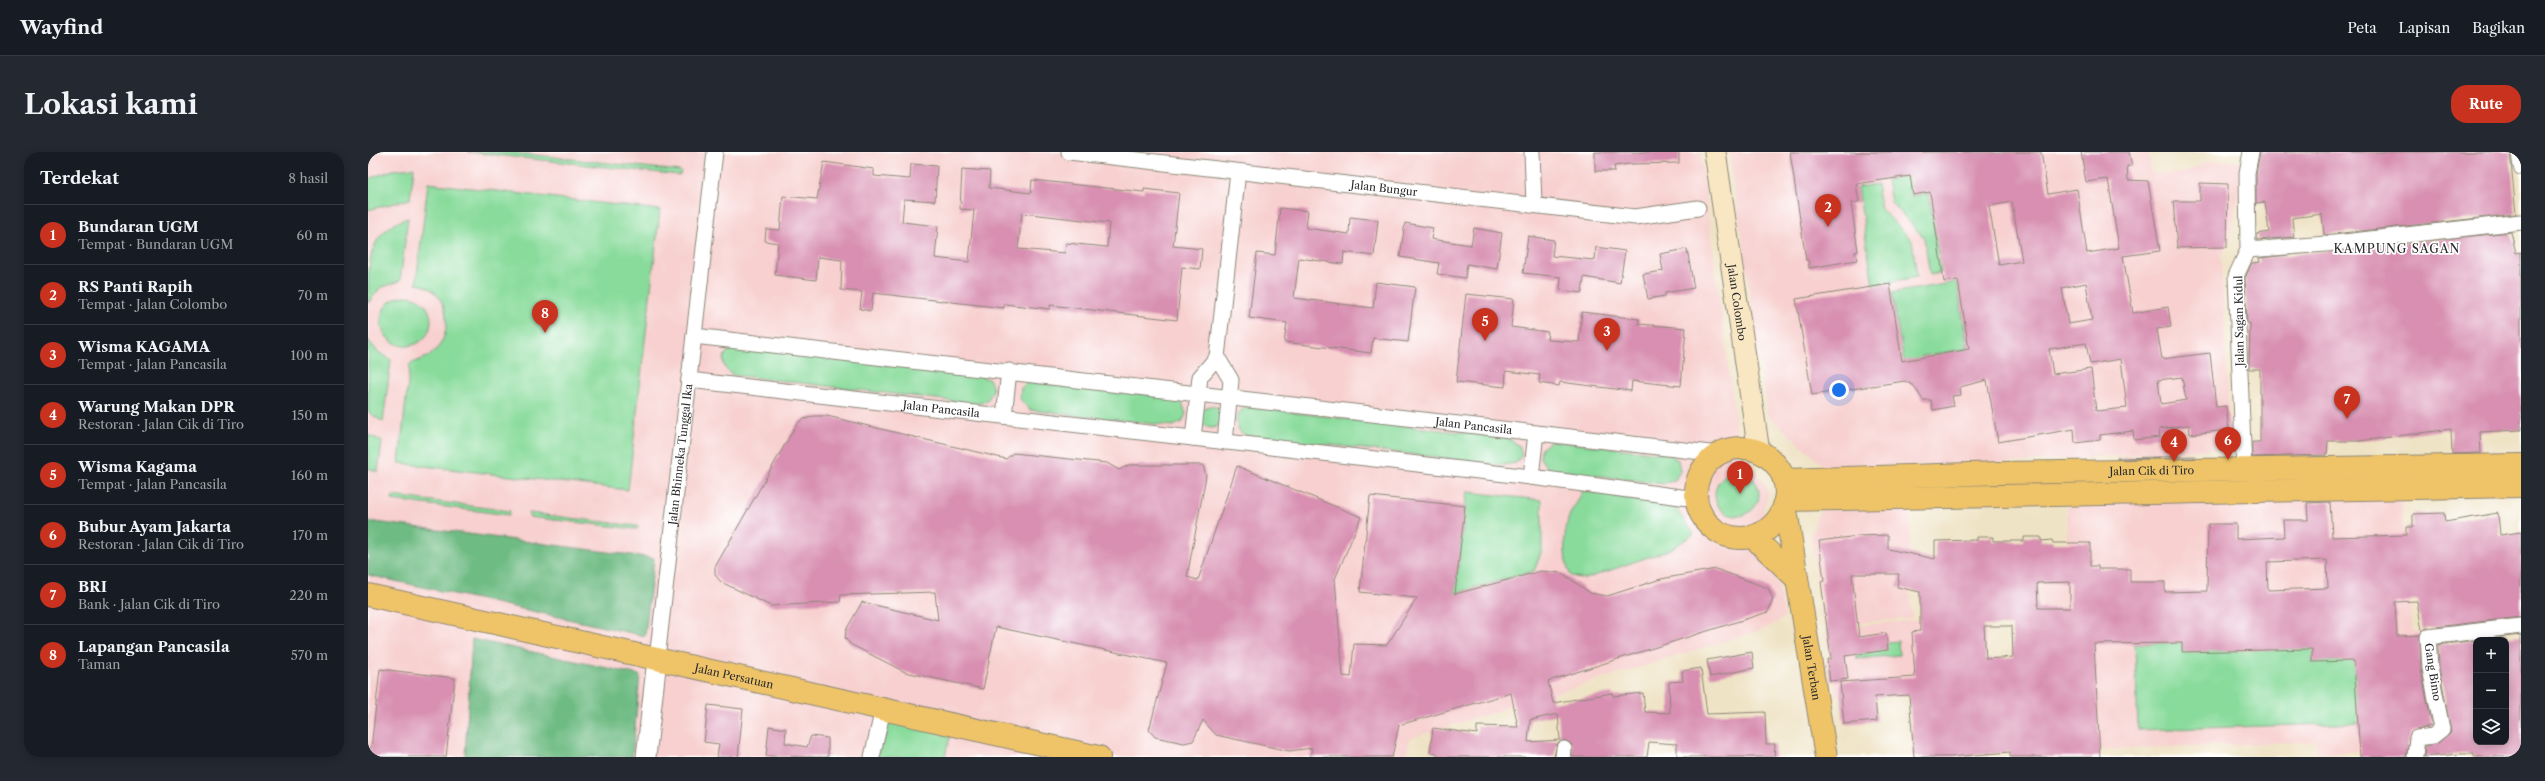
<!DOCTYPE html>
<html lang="id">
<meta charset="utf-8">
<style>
body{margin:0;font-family:"Libre Caslon Text",serif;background:#242831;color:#f1f3f6}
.controls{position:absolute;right:12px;bottom:12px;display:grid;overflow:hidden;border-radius:8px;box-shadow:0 2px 10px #0003}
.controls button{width:36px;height:36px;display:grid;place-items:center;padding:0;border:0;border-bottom:1px solid #363941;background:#171b24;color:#f1f3f6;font:20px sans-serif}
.you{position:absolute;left:1471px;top:238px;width:14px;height:14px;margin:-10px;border:3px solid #fff;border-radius:50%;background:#1a73e8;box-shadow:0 0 0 6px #1a73e833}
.badge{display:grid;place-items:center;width:26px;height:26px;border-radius:50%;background:#c8321e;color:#fff;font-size:13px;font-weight:700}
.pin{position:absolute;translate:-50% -33px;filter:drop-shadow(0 1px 2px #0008)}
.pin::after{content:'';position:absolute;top:21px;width:14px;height:12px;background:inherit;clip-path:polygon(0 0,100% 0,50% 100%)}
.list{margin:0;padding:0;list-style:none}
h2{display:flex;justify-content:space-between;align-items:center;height:52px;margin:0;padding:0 16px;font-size:17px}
h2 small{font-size:13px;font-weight:400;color:#9ea1a6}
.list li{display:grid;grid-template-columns:26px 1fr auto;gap:12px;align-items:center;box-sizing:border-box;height:60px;padding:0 16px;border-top:1px solid #363941}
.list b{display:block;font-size:15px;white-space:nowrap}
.list p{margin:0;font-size:13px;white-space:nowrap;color:#9ea1a6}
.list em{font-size:13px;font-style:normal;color:#9ea1a6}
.icon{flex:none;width:22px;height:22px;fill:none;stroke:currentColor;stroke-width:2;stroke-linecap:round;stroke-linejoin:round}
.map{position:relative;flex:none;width:2153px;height:605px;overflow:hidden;border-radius:16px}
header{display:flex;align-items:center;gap:24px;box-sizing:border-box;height:56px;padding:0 20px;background:#171b24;border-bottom:1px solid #363941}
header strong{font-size:19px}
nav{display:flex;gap:22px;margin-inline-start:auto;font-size:14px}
.intro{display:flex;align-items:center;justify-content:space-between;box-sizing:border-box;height:96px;padding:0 24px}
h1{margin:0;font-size:28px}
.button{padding:10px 18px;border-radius:16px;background:#c8321e;color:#fff;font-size:14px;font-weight:700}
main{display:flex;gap:24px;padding:0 24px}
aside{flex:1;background:#171b24;border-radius:16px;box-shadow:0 2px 10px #0003}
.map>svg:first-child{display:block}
</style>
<header>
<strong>Wayfind</strong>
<nav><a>Peta</a><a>Lapisan</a><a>Bagikan</a></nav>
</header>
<div class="intro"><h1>Lokasi kami</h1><a class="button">Rute</a></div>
<main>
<aside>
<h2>Terdekat<small>8 hasil</small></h2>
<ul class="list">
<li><span class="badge">1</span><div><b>Bundaran UGM</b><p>Tempat · Bundaran UGM</p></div><em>60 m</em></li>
<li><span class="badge">2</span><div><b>RS Panti Rapih</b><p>Tempat · Jalan Colombo</p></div><em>70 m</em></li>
<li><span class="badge">3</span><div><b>Wisma KAGAMA</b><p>Tempat · Jalan Pancasila</p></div><em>100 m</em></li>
<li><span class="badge">4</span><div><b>Warung Makan DPR</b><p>Restoran · Jalan Cik di Tiro</p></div><em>150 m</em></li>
<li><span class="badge">5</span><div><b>Wisma Kagama</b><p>Tempat · Jalan Pancasila</p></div><em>160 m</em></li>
<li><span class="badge">6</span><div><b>Bubur Ayam Jakarta</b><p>Restoran · Jalan Cik di Tiro</p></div><em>170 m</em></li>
<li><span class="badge">7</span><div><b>BRI</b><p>Bank · Jalan Cik di Tiro</p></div><em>220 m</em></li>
<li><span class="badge">8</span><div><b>Lapangan Pancasila</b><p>Taman</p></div><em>570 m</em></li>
</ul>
</aside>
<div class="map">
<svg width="2153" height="605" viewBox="0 0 2153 605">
<rect width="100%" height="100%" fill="#fff"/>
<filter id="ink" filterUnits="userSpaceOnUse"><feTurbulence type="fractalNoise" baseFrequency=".025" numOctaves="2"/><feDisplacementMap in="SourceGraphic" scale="8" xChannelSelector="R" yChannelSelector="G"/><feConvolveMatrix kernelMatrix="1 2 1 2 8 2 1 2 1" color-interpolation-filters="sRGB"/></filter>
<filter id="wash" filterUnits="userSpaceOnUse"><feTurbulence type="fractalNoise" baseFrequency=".012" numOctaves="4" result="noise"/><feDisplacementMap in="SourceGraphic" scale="16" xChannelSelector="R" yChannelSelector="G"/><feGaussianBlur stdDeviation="0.9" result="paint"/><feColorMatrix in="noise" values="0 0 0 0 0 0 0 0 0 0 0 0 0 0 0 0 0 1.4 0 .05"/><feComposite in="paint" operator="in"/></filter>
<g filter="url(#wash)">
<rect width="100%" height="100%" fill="#efe3c5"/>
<g fill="#f7d0cf">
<polygon points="0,0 1332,0 1373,313 1388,319 1398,335 1400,344 1395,358 1417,465 1399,476 1042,586 1038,605 0,605"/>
<polygon points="1361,0 1780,0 1784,21 1816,21 1840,9 1876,9 1862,88 1853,105 1863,296 1623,312 1458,316 1400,263"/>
<polygon points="2032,341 2045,480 2056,479 2068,590 2013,592 2013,598 1949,602 1948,589 1677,600 1671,432 1699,430 1699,348"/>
<polygon points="1542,357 1541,428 1544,466 1456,474 1443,384 1450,362 1454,358"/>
<polygon points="1577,465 1581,531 1468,543 1458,477"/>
</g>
<g fill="#89db9b" stroke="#5a8363">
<polygon points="100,0 140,0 312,19 313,21 311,23"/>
<polygon points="1538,13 1543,44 1561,42 1573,121 1562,123 1556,86 1523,50 1519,28 1525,27 1523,16"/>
<polygon points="46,16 42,47 0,58 0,27 25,18"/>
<path d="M60,31L292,58L260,338L31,311L42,212C51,208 60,206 67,199C88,178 79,135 48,132Z"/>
<polygon points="1509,32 1513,57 1544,88 1549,125 1505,133 1490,35"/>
<path d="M40,66L32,129L12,136L0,151C0,109 0,79 40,66Z"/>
<polygon points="1589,130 1600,197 1554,204 1556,218 1537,215 1524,141"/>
<circle cx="38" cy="169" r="25"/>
<polygon points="0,188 10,200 23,208 15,270 0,260"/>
<path d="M370,195L613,224L622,228L625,238L620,248L610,252L365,223C355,217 352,208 360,199Z"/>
<polygon points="659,230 806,245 814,251 818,262 814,270 805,274 662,258 652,247 653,236"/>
<circle cx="843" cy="265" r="11"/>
<path d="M879,255L1140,286L1151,294L1154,303L1148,311L1136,313L876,283C865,275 866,260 879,255Z"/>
<polygon points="0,283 14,289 10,320 0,316"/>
<polygon points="1183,289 1301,302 1310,308 1312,319 1307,328 1295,332 1180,317 1172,306 1173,297"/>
<circle cx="1369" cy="342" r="22"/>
<path d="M1214,339L1305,353L1326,382L1303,397L1217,427L1203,424C1194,408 1195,375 1204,358C1208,351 1212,348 1214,339Z"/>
<polygon points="1099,340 1174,348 1174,398 1166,419 1087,441"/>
<polygon points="25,344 142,359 141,363 24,348"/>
<polygon points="161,361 269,374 270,376 268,377 161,365"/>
<polygon points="1991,486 1994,571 1770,578 1767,492"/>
<polygon points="1530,489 1531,503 1489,507 1487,493"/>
<polygon points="520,563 583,579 577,605 509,605"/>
</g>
<g fill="#6ebb83" stroke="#4c7357">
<polygon points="0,369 286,406 277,484 0,423"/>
<polygon points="104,487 272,523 264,605 97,605"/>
</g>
<g id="blocks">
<g fill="#d88fb1" fill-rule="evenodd">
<polygon points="1227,0 1311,0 1311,11 1262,12 1246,14 1247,19 1227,19"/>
<path d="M1422,0H1673L1680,42L1709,37L1719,101L1751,96L1740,27L1718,30L1713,0H1761L1764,14H1759L1760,28L1780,29L1792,99L1755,104L1765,161L1800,155L1803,175L1789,177L1794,207L1842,201L1848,255L1858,254L1861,278L1822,282L1821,273L1791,277L1792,285L1766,288L1765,279L1732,283V288L1707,291L1706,277L1630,290L1619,228L1592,235L1593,243L1584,244L1586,254L1565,258L1563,248H1555L1546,234L1537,229L1444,243L1428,147L1522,132L1534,209L1601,197L1590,128L1576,130L1562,40L1545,43L1542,24L1488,32L1491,50L1483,51L1490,99L1487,100L1489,108L1441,116L1440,108H1438ZM1644,50L1654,109L1631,113L1621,54ZM1718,131L1724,168L1700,172L1694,136ZM1718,191L1722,212L1753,207L1759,256L1728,259L1723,217L1685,222L1681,197ZM1814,225L1818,248L1793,252L1790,228Z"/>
<polygon points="1892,0 2142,0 2148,62 1956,83 1954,62 1924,66 1926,85 1889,88 1889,82 1901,80 1897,50 1888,51 1888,22"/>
<path d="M456,10L506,17V24L542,27L543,12L569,14L567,49L536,47L534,70L570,74L567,106L601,110L606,58L592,57L594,17L622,19L621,36L663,41L664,28L776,40V37L811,41L805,94L834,97L832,117L814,115L809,168L682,153V157L636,152V156L505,141L503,159L492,157L494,140L473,138L474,108L450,105L448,128L407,123L410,91L397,89L398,77L412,78L415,44L449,47ZM654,61L741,71L739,95L698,91L697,101L650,97Z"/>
<polygon points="1832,31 1860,32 1859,95 1809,96 1805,49 1832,49"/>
<polygon points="912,56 940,59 938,76 981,82 982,65 1010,68 1006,104 976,100 975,112 931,106 926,146 1005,156 1008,130 1047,135 1040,190 1005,186 1003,201 916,190 919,171 881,166 889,101 907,103"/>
<polygon points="1037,71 1065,76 1063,87 1103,93 1106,76 1134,81 1129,117 1099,112 1097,126 1069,122 1071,111 1032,105"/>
<polygon points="2143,80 2148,101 2153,100 2153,278 2112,280 2113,301 2084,302 2083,277 1992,289 1960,289 1959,303 1884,305 1884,290 1892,290 1892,217 1881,217 1882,171 1879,171 1877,126 1884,111 1892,110 1891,106"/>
<polygon points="1160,84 1186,88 1184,104 1227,108 1228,95 1257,99 1252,131 1216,125 1214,141 1192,138 1193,125 1155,121"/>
<polygon points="1319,97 1326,136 1297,141 1297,144 1280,147 1275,122 1295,119 1292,102"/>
<polygon points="1098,142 1146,147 1143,175 1180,180 1179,188 1211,190 1214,160 1271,167 1271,172 1318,176 1313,234 1264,229 1263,239 1192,230 1191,234 1171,231 1172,223 1138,219 1137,235 1088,230"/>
<path d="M447,264H459L638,307L645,301L739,311L751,318L761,313H835L838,324L819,425L830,428L869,314L993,365L967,427L975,524L983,525L986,492L1019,493L1049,446L992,440L1002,344L1097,354L1087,442L1173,419L1194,421L1222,441L1239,444L1293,427L1348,417L1400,436L1405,447L1400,460L1180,529L1185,551L1244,541L1245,544L1275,541L1277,560L1302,561L1301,530L1315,529L1314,519L1333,516L1339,562L1397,560L1398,592H1407L1406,605H1309V592L1281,590L1279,605H1204V593L1197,588L1189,592L1186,605H1069V601L1062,600L1065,576L1109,582V574L1150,575L1143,541L1031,573L1024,605H942L944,596L921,599L848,583L835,568L825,589L816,591L787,585L781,578L799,511L628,475L615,537L537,520L482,492L477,486L478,478L494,450L570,468L567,440L473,443L472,450L403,454L353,430L347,423V415L427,275L433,268ZM1190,562L1192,588L1160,590L1162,568Z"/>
<polygon points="1827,304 1827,306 1749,307 1749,306"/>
<path d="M1962,350L1964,385L2038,383V375H2045V362L2076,361L2077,370L2130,361L2132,383L2153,380V465L2059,476L2054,479L2049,449L2027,450L2029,484L2052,483L2053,518L2064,573L2042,581L2038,605H1992L1986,509L1944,510V497L1814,500V491L1726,492L1732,605H1642V600L1583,605H1546L1541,543L1507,545L1509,569L1476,572L1472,530L1547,525L1544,480L1552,479V440L1529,435L1531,422H1484L1491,485L1518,481L1520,498L1477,504L1480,527L1462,529L1459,507H1463L1453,430L1456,429L1451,389L1490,384L1520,383V397L1567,407V389L1609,388V385H1625V389H1656V385H1673V389L1684,388L1685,391H1722V414H1730V417H1762V430H1797V440L1839,439L1840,372H1868V387L1916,385L1915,368H1940L1939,351ZM1959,408L1960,436L1900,438L1899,410ZM1702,430V456H1670L1669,431ZM1616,474H1644L1645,505L1618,507Z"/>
<polygon points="2153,483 2153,605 2106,605 2106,602 2093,602 2056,605 2057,594 2070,591 2083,580 2071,515 2070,493 2108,488 2108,590 2138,590 2138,488 2111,488"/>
<polygon points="1384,500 1386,516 1342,525 1339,508"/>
<polygon points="12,517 87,526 78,605 2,605"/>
<polygon points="340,553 375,557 370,605 349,605 351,592 336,590"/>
<polygon points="401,574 418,577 417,591 439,595 443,584 460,586 460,605 398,604"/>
</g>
</g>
</g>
<g filter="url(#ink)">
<use href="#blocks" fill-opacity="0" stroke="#8d8778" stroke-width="1"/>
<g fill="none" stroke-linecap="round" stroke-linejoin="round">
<g stroke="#8d8778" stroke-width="17">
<g id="minor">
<path id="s1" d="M701,0L1267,65L1330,56"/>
<polyline points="1164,0 1166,52"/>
<polyline points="2151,0 2153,15"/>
<polyline points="1880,98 1958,92 2153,70"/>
<path id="s2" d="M326,184L1351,302"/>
<polyline points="849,205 863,228 857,290"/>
<path id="s3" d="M321,228L1163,325L1328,347"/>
<polyline points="636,264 641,219"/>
<polyline points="825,286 832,225 849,205 870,20"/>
<polyline points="1876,318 1868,124 1880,98 1879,21 1883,0"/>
<polyline points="1163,325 1168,281"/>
<path id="s4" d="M289,507L347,0"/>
<polyline points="504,605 515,557"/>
<polyline points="1195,605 1196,597"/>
<polyline points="2047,605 2049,586 2065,584 2074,577 2062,516 2060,485 2153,474"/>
</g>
</g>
<g stroke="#8d8778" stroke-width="21">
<polyline id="tertiary" points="278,605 289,507"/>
</g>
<g stroke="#8d8778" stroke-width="23">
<g id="secondary">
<path id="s5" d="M1347,0L1391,300"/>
</g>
</g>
<g stroke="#8d8778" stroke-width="24">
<g id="primary">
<circle cx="1373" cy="341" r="45"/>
<path id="s6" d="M1416,328L1633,321L2153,313"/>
<polyline points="1417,348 2153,334"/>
<path id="s7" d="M1417,352L1458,605"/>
<polyline points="1385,385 1429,427"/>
<path id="s8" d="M0,443L731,605"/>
</g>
</g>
<use href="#minor" stroke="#fff" stroke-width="15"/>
<use href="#tertiary" stroke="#fff" stroke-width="19"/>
<use href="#secondary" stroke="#f9e7c3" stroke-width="21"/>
<use href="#primary" stroke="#efc469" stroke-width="22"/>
</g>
</g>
<g text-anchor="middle" stroke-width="3.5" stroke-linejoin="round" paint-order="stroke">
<g font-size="11" fill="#2b2b2b" stroke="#fff">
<text dy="4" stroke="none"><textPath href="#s1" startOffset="317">Jalan Bungur</textPath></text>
<text dy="4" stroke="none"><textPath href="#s5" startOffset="152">Jalan Colombo</textPath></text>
<text transform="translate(1871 169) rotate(-91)" y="4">Jalan Sagan Kidul</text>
<text dy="4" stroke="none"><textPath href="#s3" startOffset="254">Jalan Pancasila</textPath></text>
<text dy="4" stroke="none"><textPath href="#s2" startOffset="785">Jalan Pancasila</textPath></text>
<text dy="4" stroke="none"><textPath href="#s4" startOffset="206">Jalan Bhinneka Tunggal Ika</textPath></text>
<text dy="4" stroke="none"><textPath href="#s6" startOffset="368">Jalan Cik di Tiro</textPath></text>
<text dy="4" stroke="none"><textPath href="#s7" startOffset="166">Jalan Terban</textPath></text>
<text transform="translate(2065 520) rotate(81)" y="4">Gang Bimo</text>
<text dy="4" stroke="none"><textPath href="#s8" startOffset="375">Jalan Persatuan</textPath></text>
</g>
<g font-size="12" letter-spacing="1" fill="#2b2b2b" stroke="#fff">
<text x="2029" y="101">KAMPUNG SAGAN</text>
</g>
</g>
</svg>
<div class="controls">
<button>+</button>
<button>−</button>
<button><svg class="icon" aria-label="layers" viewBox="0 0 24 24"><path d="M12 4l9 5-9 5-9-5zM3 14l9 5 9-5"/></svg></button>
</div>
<div class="you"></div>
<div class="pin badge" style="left:1372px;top:342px">1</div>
<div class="pin badge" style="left:1460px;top:75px">2</div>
<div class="pin badge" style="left:1239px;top:199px">3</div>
<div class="pin badge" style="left:1806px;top:310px">4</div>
<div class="pin badge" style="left:1117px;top:189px">5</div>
<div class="pin badge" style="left:1860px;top:308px">6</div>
<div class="pin badge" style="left:1979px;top:267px">7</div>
<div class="pin badge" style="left:177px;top:181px">8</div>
</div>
</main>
